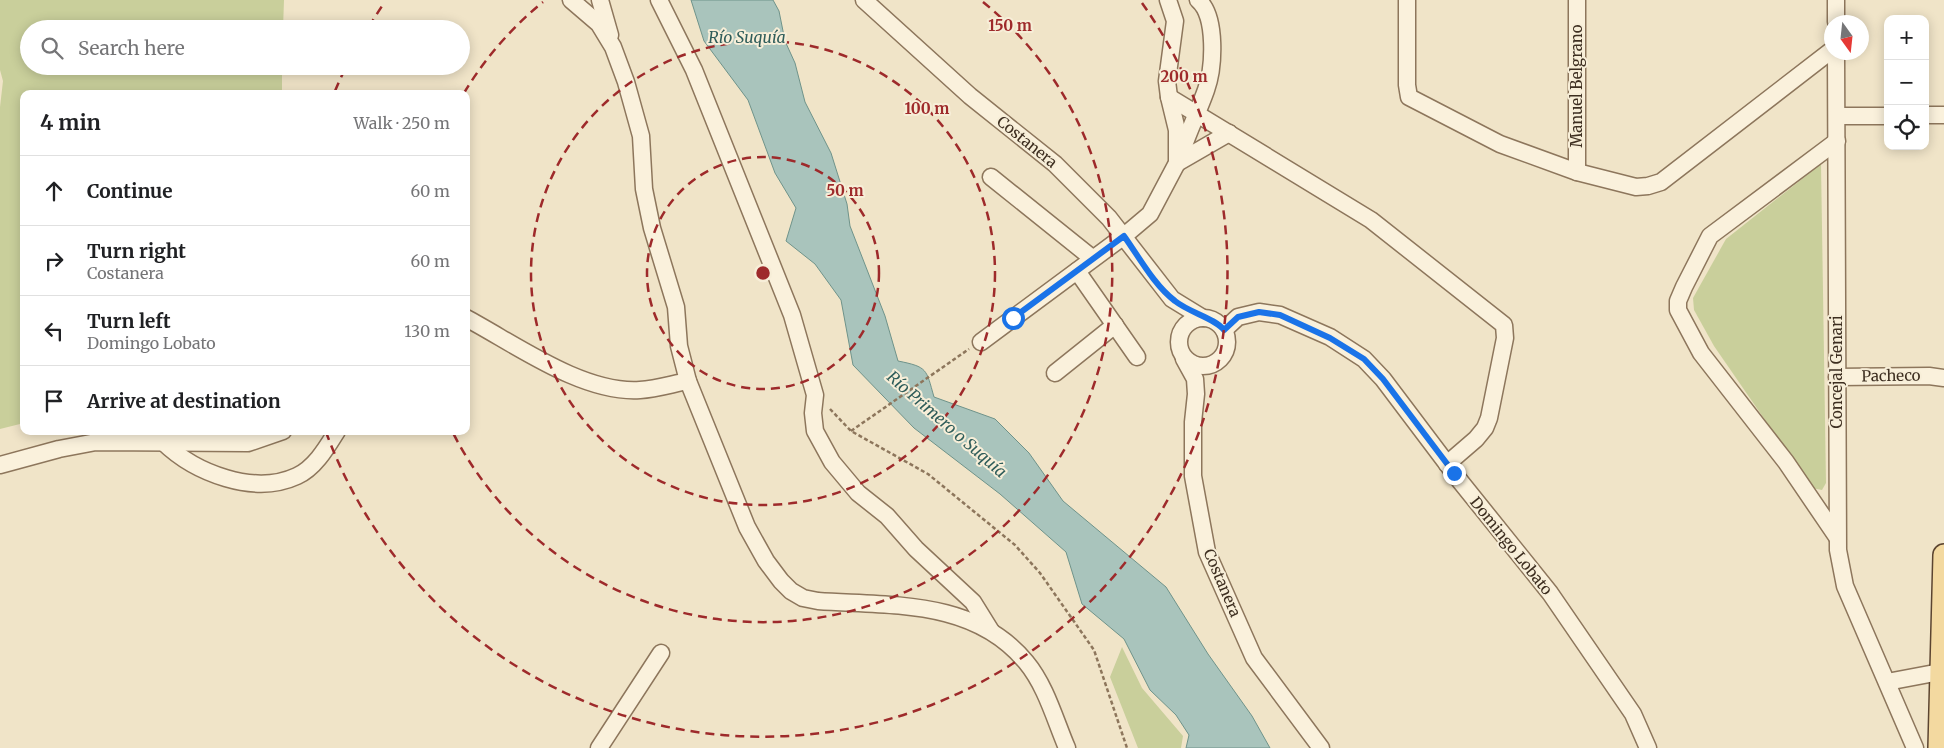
<!DOCTYPE html>
<meta charset="utf-8">
<style>
body{margin:0;font-family:Merriweather,serif;background:#f2f2f2;color:#202124}
.controls{position:absolute;right:15px;top:15px;display:grid;overflow:hidden;border-radius:10px;box-shadow:0 2px 12px #0003}
.controls button{width:45px;height:45px;display:grid;place-items:center;padding:0;border:0;border-bottom:1px solid #e0e0e0;background:#fff;color:#202124;font:25px sans-serif}
.compass{position:absolute;left:1824px;top:15px;width:45px;height:45px;border-radius:50%;background:#fff;box-shadow:0 2px 12px #0003;rotate:165deg}
.stop{position:absolute;width:15px;height:15px;margin:-11px;border:4px solid #1a73e8;border-radius:50%;background:#fff}
.stop.end{background:#1a73e8;border-color:#fff;box-shadow:0 1px 5px #0008}
.list{margin:0;padding:0;list-style:none}
h2{display:flex;justify-content:space-between;align-items:center;height:65px;margin:0;padding:0 20px;font-size:21px}
h2 small{font-size:16px;font-weight:400;color:#757577}
.list li{display:grid;grid-template-columns:32px 1fr auto;gap:15px;align-items:center;box-sizing:border-box;height:70px;padding:0 20px;border-top:1px solid #e0e0e0}
.list b{display:block;font-size:19px;white-space:nowrap}
.list p{margin:0;font-size:16px;white-space:nowrap;color:#757577}
.list em{font-size:16px;font-style:normal;color:#757577}
.icon{flex:none;width:28px;height:28px;fill:none;stroke:currentColor;stroke-width:2;stroke-linecap:round;stroke-linejoin:round}
.map{position:relative;flex:none;width:1944px;height:748px;overflow:hidden}
.search{position:absolute;background:#fff;box-shadow:0 2px 12px #0003;left:20px;top:20px;width:450px;height:55px;display:flex;align-items:center;gap:12px;box-sizing:border-box;padding:0 18px;border-radius:28px;color:#757577;font-size:19px}
.panel{position:absolute;background:#fff;box-shadow:0 2px 12px #0003;left:20px;top:90px;width:450px;height:345px;border-radius:10px}
.map>svg:first-child{display:block}
</style>
<div class="map">
<svg width="1944" height="748" viewBox="0 0 1944 748">
<rect width="100%" height="100%" fill="#f0e4c8"/>
<g fill="#c9cf9b">
<polygon points="0,0 284,0 283,29 29,29 29,66 282,66 282,94 24,94 24,423 0,429 0,107 3,81 0,70"/>
<polygon points="1821,164 1826,483 1822,490 1812,488 1714,346 1694,310 1693,298 1726,239"/>
<polygon points="1122,647 1142,688 1183,736 1181,748 1138,748 1110,677"/>
</g>
<path fill="#a9c4bc" stroke="#6f938a" d="M691,0H773L779,11L785,41L795,63L805,102L831,153L847,204L850,226L885,316L898,361C928,367 926,369 934,397L995,419L1029,453L1063,501L1166,587L1208,654L1252,716L1270,748H1186L1189,735L1176,715L1150,690L1124,639L1082,604L1066,552L1000,494L914,428L853,365L841,300L815,264L786,241L796,208L775,173L748,100L704,41Z"/>
<g fill="none" stroke-linecap="round" stroke-linejoin="round">
<g stroke="#8d765c" stroke-width="19">
<g id="minor">
<path d="M571,0L599,24L613,47L626,82L641,136L644,189L652,228L676,307L679,346L688,381L747,527L766,561L781,581L791,591L803,598L818,601C891,606 974,599 1026,662C1046,686 1055,720 1067,748"/>
<polyline points="600,0 610,35"/>
<polyline points="659,0 694,70 792,315 815,395 813,413 815,431 832,462 858,493 887,516 916,549 973,602 991,631"/>
<polyline points="864,0 970,96 1055,164 1109,218 1172,299 1203,318"/>
<polyline points="1407,0 1407,85 1409,97 1500,144 1577,172 1636,187 1648,186 1661,182 1832,50"/>
<polyline points="1836,22 1836,0"/>
<polyline points="1836,52 1838,550 1845,586 1915,748"/>
<polyline points="1169,97 1371,220 1504,325 1505,338 1489,418 1485,428 1476,439 1447,464"/>
<polyline points="1925,115 1944,115"/>
<polyline points="1837,116 1888,116"/>
<polyline points="1837,141 1710,236 1684,287 1678,301 1678,310 1701,353 1786,462 1837,537"/>
<path d="M1182,151C1189,130 1199,110 1206,90C1214,68 1217,16 1198,0"/>
<polyline points="1177,163 1229,133"/>
<polyline points="1577,172 1577,0"/>
<polyline points="991,177 1092,258"/>
<polyline points="1077,271 1137,357"/>
<circle cx="1203" cy="342" r="24"/>
<path d="M466,318C515,344 583,394 640,390C656,389 672,384 688,381"/>
<polyline points="1224,330 1238,317 1259,312 1280,315 1330,337 1364,359 1383,379 1460,481 1550,593 1633,714 1648,748"/>
<polyline points="981,342 1124,236 1150,214 1177,163 1177,130 1169,97 1167,81 1175,21 1168,0"/>
<polyline points="1184,359 1195,379 1196,394 1193,422 1193,476 1207,552 1254,658 1321,748"/>
<polyline points="1055,373 1115,325"/>
<polyline points="1837,377 1929,376 1944,378"/>
<path d="M163,442C195,473 254,496 297,476C315,468 327,447 337,431"/>
<polyline points="0,465 59,449 96,442 248,443 283,431"/>
<polyline points="1887,682 1940,672"/>
<polyline points="599,748 661,653"/>
</g>
</g>
<g stroke="#5b4430" stroke-width="24">
<polyline id="major" points="1939,748 1944,555"/>
</g>
<g stroke="#8d765c" stroke-width="2.5" stroke-dasharray="4 2.5" stroke-linecap="butt">
<polyline points="830,409 851,431 928,474 1015,545 1040,573 1094,650 1127,748"/>
<polyline points="851,431 969,349"/>
</g>
<use href="#minor" stroke="#faf1dc" stroke-width="16"/>
<use href="#major" stroke="#f3d9a0" stroke-width="21"/>
</g>
<g fill="none" stroke-linecap="round" stroke-linejoin="round">
<path stroke="#1a73e8" stroke-width="6" d="M1013,318L1124,236C1139,257 1154,285 1175,301C1190,313 1215,318 1224,330L1238,317L1259,312L1280,315L1330,338L1364,359L1383,379L1454,473"/>
</g>
<g fill="none" stroke="#9e2a2b" stroke-width="2.5" stroke-dasharray="9 6">
<circle cx="763" cy="273" r="116"/>
<circle cx="763" cy="273" r="232"/>
<path d="M464 93A349 349 0 0 1 543 2M983 2A349 349 0 1 1 452 431"/>
<path d="M335 91A465 465 0 0 1 345 69M369 27A465 465 0 0 1 384 3M1142 3A465 465 0 1 1 326 432"/>
</g>
<g text-anchor="middle" stroke-width="4" stroke-linejoin="round" paint-order="stroke">
<g font-size="15" fill="#3d2e20" stroke="#f7eed8">
<text transform="translate(1577 86) rotate(-90)" y="5">Manuel Belgrano</text>
<text transform="translate(1027 142) rotate(39)" y="5">Costanera</text>
<text transform="translate(1837 372) rotate(-90)" y="5">Concejal Genari</text>
<text transform="translate(1891 376) rotate(-1)" y="5">Pacheco</text>
<text transform="translate(1511 546) rotate(51)" y="5">Domingo Lobato</text>
<text transform="translate(1222 583) rotate(67)" y="5">Costanera</text>
</g>
<g font-size="16" font-style="italic" fill="#2f5d5a" stroke="#f7eed8">
<text x="747" y="43">Río Suquía</text>
<text transform="translate(947 424) rotate(41)" y="6">Río Primero o Suquía</text>
</g>
</g>
<circle cx="763" cy="273" r="8" fill="#9e2a2b" stroke="#f7eed8" stroke-width="2.5"/>
<g font-size="15" text-anchor="middle" font-weight="bold" fill="#9e2a2b" stroke="#f7eed8" stroke-width="4" stroke-linejoin="round" paint-order="stroke">
<text x="1010" y="31">150 m</text>
<text x="1184" y="82">200 m</text>
<text x="927" y="114">100 m</text>
<text x="845" y="196">50 m</text>
</g>
</svg>
<div class="controls">
<button>+</button>
<button>−</button>
<button><svg class="icon" aria-label="locate" viewBox="0 0 24 24"><circle cx="12" cy="12" r="6"/><path d="M12 2v4M12 18v4M2 12h4M18 12h4"/></svg></button>
</div>
<svg class="compass" viewBox="-18 -18 36 36"><path d="M0-13l5 13h-10z" fill="#e53935"/><path d="M0 13l5-13h-10z" fill="#757577"/></svg>
<div class="stop" style="left:1013px;top:318px"></div>
<div class="stop end" style="left:1454px;top:473px"></div>
<div class="search"><svg class="icon" aria-label="search" viewBox="0 0 24 24"><circle cx="10" cy="10" r="6"/><path d="M15 15l6 6"/></svg>Search here</div>
<section class="panel">
<h2>4 min<small>Walk · 250 m</small></h2>
<ul class="list">
<li><svg class="icon" aria-label="ahead" viewBox="0 0 24 24"><path d="M12 20V5M6 11l6-6 6 6"/></svg><div><b>Continue</b></div><em>60 m</em></li>
<li><svg class="icon" aria-label="right" viewBox="0 0 24 24"><path d="M7 20v-9h11M14 6l5 5-5 5"/></svg><div><b>Turn right</b><p>Costanera</p></div><em>60 m</em></li>
<li><svg class="icon" aria-label="left" viewBox="0 0 24 24"><path d="M17 20v-9H6M10 6l-5 5 5 5"/></svg><div><b>Turn left</b><p>Domingo Lobato</p></div><em>130 m</em></li>
<li><svg class="icon" aria-label="arrive" viewBox="0 0 24 24"><path d="M6 21V4h12l-3 4 3 4H6"/></svg><div><b>Arrive at destination</b></div></li>
</ul>
</section>
</div>
